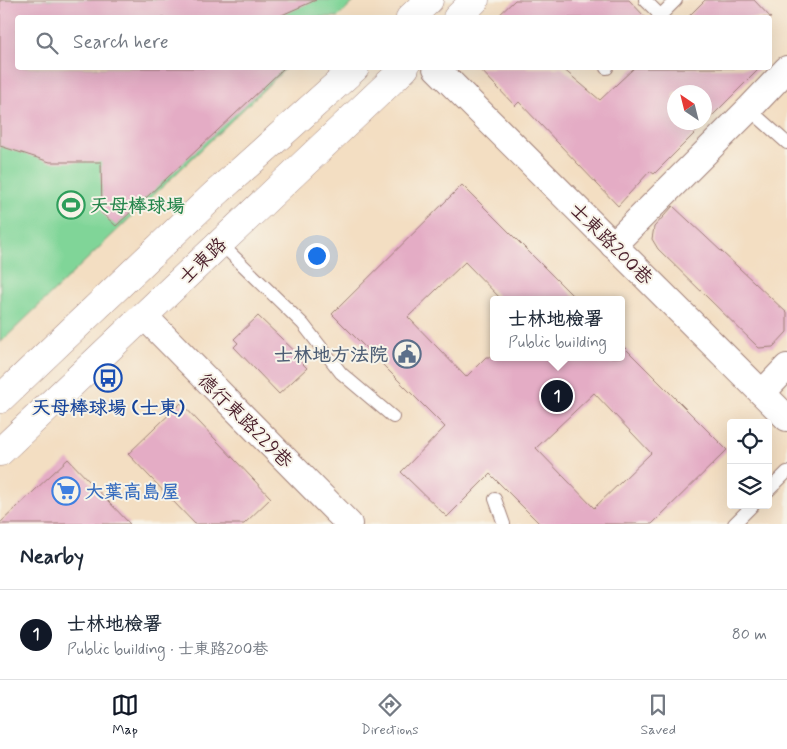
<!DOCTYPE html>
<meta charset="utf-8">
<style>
body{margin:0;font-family:Mynerve,"LXGW WenKai TC",sans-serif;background:#f2f2f3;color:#1f2937}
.controls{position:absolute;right:15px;bottom:15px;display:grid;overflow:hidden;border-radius:5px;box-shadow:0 5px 20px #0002}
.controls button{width:45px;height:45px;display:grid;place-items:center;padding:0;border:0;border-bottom:1px solid #e0e1e3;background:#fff;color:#1f2937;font:25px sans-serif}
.compass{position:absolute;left:667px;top:85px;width:45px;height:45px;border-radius:50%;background:#fff;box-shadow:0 5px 20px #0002;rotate:325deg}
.you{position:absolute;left:316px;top:255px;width:18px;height:18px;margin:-12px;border:4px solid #fff;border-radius:50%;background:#1a73e8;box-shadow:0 0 0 8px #1a73e833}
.badge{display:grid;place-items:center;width:32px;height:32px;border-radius:50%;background:#111827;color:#fff;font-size:16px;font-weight:700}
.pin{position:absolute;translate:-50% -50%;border:2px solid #fff;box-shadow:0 1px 5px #0006}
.popup{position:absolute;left:490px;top:296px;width:135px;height:65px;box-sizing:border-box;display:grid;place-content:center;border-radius:5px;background:#fff;filter:drop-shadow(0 1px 4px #0005);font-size:16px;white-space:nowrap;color:#747a83}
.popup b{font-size:19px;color:#1f2937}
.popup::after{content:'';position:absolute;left:50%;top:100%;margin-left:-10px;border:10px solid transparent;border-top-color:#fff}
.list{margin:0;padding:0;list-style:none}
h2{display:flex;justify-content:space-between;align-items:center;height:65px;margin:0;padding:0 20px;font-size:21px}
h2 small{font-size:16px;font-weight:400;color:#747a83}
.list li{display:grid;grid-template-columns:32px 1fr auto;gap:15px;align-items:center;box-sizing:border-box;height:90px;padding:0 20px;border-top:1px solid #e0e1e3}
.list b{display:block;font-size:19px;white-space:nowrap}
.list p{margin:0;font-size:16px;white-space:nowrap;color:#747a83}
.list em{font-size:16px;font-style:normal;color:#747a83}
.icon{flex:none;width:28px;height:28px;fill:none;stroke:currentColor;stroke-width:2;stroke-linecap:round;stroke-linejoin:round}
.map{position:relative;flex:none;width:787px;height:524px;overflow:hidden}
.search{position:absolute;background:#fff;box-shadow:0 5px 20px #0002;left:15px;right:15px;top:15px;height:55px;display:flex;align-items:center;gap:12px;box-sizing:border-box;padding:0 18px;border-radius:5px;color:#747a83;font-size:19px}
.sheet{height:155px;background:#fff}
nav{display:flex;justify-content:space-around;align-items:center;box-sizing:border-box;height:70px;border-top:1px solid #e0e1e3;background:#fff;font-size:14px;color:#747a83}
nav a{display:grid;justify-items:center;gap:2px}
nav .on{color:#111827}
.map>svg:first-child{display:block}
</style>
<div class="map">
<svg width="787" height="524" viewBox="0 0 787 524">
<rect width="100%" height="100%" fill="#f7f3e8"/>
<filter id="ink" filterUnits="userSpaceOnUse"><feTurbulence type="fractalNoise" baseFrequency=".02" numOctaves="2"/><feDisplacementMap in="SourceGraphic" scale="10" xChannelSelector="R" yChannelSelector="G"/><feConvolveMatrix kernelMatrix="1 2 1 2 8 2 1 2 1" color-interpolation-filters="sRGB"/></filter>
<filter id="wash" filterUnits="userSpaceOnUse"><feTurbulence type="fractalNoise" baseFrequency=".0096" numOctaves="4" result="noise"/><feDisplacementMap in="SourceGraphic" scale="20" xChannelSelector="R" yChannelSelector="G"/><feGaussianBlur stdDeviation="1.12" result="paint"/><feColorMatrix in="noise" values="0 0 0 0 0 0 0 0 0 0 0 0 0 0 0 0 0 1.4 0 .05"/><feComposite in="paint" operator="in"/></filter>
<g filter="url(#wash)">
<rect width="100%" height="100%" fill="#f3dec2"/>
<polygon fill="#80d598" stroke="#657a62" points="0,0 356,0 338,17 18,18 18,68 286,68 0,343"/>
<g id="blocks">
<g fill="#e4acc5" fill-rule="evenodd">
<polygon points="0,0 316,0 275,18 18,18 18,68 284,68 116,226 102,213 101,162 50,162 0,146"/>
<polygon points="515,0 629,0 646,18 496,18"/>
<polygon points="705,0 754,0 771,18 687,18"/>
<path d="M479,68H562L600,100L634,68H760L654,174L650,171L618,206L519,102L515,106ZM674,92H704V122H674Z"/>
<path d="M462,185L577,300H502L465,262L408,317L466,377L486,357H621V344L727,450L652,524H540L490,474L447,517L401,472L445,427L332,314ZM594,393L651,453L594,508L536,448Z"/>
<polygon points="673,206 787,313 787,332 773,347 759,348 658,249 652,239 654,227"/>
<polygon points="258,316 304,360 302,363 307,368 279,394 234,347 238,343 234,339"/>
<polygon points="181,403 271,498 244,524 195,524 128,454"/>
<polygon points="68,459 130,524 0,524 0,523"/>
</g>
</g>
</g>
<g filter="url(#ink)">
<use href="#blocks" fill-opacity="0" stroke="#9e7e76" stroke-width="1"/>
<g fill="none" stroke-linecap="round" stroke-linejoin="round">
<g stroke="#9e7e76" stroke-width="14">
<g id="lane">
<polyline points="645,0 660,15"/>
<polyline points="658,18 676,0"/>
<polyline points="606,68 607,68"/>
<polyline points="749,109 787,143"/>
<polyline points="220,243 303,324 341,373 393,417"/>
<polyline points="768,491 787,472"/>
<polyline points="495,499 504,524"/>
<polyline points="734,524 753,505"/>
</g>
</g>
<g stroke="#9e7e76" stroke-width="28">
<g id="street">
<polyline points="436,68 787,418"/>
<polyline points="613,245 749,109 787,69"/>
<polyline points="144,316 349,524"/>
<polyline points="762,393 787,367"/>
</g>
</g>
<g stroke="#9e7e76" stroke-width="29">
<g id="secondary">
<polyline points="410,18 429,0"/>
<polyline points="457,18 475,0"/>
<polyline points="0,399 214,195 355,68"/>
<polyline points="0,452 405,68"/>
</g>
</g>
<use href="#lane" stroke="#fff" stroke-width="12"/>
<use href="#street" stroke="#fff" stroke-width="26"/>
<use href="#secondary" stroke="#fff" stroke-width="28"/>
</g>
</g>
<defs>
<g id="stadium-ring" transform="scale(1.4375)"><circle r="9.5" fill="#f7f3e8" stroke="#2e9e5b" stroke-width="1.5"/><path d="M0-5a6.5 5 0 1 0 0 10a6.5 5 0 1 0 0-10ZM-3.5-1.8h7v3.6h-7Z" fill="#2e9e5b"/></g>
<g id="civic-ring" transform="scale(1.4375)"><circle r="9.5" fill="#f7f3e8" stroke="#5c6f8a" stroke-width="1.5"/><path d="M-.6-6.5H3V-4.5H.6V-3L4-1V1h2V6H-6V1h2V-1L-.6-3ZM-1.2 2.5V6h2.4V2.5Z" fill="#5c6f8a"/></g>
<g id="bus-ring" transform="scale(1.4375)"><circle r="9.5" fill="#f7f3e8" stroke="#1a4fb4" stroke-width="1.5"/><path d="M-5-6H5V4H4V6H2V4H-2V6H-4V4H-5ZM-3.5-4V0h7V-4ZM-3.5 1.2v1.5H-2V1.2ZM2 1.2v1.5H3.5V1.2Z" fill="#1a4fb4"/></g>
<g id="supermarket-ring" transform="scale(1.4375)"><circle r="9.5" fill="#f7f3e8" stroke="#3f7fe0" stroke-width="1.5"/><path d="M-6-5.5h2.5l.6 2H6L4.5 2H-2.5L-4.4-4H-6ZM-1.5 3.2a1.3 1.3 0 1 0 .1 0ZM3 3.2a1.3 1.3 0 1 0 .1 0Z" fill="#3f7fe0"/></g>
</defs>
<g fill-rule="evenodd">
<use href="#stadium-ring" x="71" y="205"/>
<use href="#civic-ring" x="407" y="354"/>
<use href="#bus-ring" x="108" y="378"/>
<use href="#supermarket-ring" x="66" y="491"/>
</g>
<g text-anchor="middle" stroke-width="4" stroke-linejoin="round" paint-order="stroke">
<g font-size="19" font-weight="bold" fill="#27864d" stroke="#f7f3e8" text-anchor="start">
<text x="90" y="212">天母棒球場</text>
</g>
<g font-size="19" fill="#4a1f2b" stroke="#f7f3e8">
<text transform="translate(612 243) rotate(45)" y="7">士東路200巷</text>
<text transform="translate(202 260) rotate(-44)" y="7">士東路</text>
<text transform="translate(246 420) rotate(45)" y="7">德行東路229巷</text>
</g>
<g font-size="19" font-weight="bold" fill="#4e5e75" stroke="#f7f3e8" text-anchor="end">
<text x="388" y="361">士林地方法院</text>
</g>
<g font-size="19" font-weight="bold" fill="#164399" stroke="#f7f3e8">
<text x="108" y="414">天母棒球場 (士東)</text>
</g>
<g font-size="19" font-weight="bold" fill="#366cbe" stroke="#f7f3e8" text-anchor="start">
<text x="85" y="498">大葉高島屋</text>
</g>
</g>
</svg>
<div class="controls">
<button><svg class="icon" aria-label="locate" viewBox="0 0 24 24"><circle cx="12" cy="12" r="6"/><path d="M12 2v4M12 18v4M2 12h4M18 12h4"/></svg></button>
<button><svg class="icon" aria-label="layers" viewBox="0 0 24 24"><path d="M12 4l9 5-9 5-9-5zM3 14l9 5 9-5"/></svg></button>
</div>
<svg class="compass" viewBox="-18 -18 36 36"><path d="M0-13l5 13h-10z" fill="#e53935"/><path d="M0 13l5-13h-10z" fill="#747a83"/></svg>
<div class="you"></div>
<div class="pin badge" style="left:557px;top:396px">1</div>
<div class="popup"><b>士林地檢署</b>Public building</div>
<div class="search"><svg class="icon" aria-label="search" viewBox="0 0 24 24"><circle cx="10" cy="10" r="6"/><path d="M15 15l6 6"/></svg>Search here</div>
</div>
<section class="sheet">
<h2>Nearby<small></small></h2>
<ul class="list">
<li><span class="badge">1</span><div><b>士林地檢署</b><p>Public building · 士東路200巷</p></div><em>80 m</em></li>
</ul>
</section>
<nav>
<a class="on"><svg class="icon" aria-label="map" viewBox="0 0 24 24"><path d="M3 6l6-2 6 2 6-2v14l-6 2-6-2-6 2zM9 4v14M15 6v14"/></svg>Map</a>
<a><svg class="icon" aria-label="directions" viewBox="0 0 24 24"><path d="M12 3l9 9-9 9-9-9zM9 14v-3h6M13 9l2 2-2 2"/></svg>Directions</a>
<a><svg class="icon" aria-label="saved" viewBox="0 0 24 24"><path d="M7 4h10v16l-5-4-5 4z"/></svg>Saved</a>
</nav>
